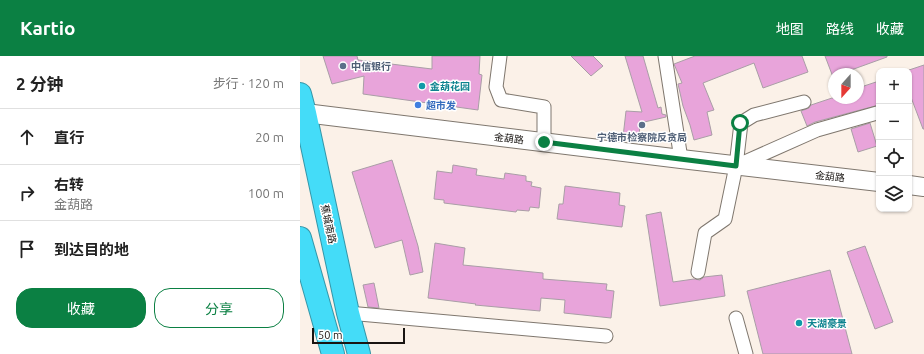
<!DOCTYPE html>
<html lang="zh">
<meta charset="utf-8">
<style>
body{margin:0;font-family:Ubuntu,"Noto Sans SC",sans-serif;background:#f2f2f2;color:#222}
.controls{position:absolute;right:12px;top:12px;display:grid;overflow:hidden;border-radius:8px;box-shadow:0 1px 3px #0004}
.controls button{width:36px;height:36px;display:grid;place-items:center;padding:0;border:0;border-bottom:1px solid #e0e0e0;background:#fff;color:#222;font:20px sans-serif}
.compass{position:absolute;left:528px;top:12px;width:36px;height:36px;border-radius:50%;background:#fff;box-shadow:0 1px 3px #0004;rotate:201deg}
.scale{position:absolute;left:12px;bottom:10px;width:93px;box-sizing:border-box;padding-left:4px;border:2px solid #191512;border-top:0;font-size:11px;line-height:14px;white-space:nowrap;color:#191512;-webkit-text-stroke:3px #fff;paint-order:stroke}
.stop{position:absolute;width:12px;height:12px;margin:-9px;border:3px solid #0b8043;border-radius:50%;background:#fff}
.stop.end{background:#0b8043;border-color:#fff;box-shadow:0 1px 4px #0008}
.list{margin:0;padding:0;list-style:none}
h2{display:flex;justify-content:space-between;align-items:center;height:52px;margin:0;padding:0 16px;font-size:17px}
h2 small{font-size:13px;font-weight:400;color:#767676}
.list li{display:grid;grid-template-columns:26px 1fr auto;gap:12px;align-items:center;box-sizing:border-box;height:56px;padding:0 16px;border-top:1px solid #e0e0e0}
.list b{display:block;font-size:15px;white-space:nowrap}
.list p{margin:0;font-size:13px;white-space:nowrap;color:#767676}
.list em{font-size:13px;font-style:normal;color:#767676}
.actions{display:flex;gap:8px;padding:12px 16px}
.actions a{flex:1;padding:9px 0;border:1px solid #0b8043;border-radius:16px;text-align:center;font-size:14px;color:#0b8043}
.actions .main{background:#0b8043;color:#fff}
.icon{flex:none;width:22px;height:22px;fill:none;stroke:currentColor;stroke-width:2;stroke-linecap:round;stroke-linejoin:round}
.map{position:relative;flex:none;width:624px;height:298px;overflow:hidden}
header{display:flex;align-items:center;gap:24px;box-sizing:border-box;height:56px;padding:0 20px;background:#0b8043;color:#fff}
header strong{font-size:19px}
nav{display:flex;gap:22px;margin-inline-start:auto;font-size:14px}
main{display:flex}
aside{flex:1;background:#fff}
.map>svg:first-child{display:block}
</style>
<header>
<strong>Kartio</strong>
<nav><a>地图</a><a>路线</a><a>收藏</a></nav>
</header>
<main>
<aside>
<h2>2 分钟<small>步行 · 120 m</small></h2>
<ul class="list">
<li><svg class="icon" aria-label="ahead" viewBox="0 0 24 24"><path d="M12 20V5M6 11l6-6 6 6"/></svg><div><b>直行</b></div><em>20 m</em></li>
<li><svg class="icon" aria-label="right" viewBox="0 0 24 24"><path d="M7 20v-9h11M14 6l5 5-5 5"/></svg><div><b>右转</b><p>金葫路</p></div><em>100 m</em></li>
<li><svg class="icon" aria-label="arrive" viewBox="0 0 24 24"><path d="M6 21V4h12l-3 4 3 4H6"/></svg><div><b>到达目的地</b></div></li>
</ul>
<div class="actions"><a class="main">收藏</a><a>分享</a></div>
</aside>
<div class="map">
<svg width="624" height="298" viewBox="0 0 624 298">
<rect width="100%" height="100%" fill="#fbf1e8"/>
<g fill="#e8a4da" stroke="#a99ea6">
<polygon points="23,0 57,0 58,4 132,13 132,0 180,0 179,18 182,19 178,54 63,38 64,20 32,28"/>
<polygon points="271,0 293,0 303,10 291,20"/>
<polygon points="325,0 343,0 358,52 361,51 362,58 366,59 366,61 340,67 339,82 323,81 326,55 342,56"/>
<polygon points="395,0 502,0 508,16 463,32 454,7 403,27 414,54 407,56 412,79 394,84 390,69 383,50 378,28 382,27 374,8"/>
<polygon points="525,0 587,0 587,1 540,18 534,18 533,21"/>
<polygon points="624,9 624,73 623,73 609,36 609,14"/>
<polygon points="579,25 579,49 515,66 507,70 501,55 509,52 511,49 532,42 558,42 558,32"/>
<polygon points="570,67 577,90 558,96 551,73"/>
<polygon points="92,104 118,190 123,216 110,219 102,184 75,192 52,116"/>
<polygon points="153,109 177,113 176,119 204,123 205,117 226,120 226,125 232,126 231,130 241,132 239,152 230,151 229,155 217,154 216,156 144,147 144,144 134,143 137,115 152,117"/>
<polygon points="265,130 320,137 319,149 325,150 322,171 257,163 259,148 263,148"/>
<polygon points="361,156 373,226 394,223 400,224 404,221 422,219 425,240 360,250 346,159"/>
<polygon points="135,187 165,192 163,209 243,217 243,223 307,228 306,234 314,235 311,262 264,257 265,244 241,242 240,255 175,249 176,248 128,242"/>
<polygon points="565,190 593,266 575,273 547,196"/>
<polygon points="530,214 552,298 463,298 447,235"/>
<polygon points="74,227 79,252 68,251 63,229"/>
</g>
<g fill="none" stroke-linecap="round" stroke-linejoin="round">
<g stroke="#7f776e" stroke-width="15">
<g id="street">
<polyline points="200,0 196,31 201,44 244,51 244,86"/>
<polyline points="365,0 381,103"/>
<polyline points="504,46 454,59 441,67 436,110 517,74 577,57"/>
<polyline points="398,216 405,177 425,163 436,110"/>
<polyline points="48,257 306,280"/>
<polyline points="436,262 446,298"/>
</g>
</g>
<g stroke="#7f776e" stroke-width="20">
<g id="secondary">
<polyline points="5,57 381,103 579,126"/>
<polyline points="609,129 624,131"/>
</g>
</g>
<g stroke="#3596a8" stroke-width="24">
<g id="highway">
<polyline points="0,38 5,57 48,257 59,298"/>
<polyline points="0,182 33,298"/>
</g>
</g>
<use href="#street" stroke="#fff" stroke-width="13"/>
<use href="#secondary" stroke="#fff" stroke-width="18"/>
<use href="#highway" stroke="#44dcf8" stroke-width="22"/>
</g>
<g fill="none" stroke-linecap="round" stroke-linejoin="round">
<polyline stroke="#0b8043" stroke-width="5" points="244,86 436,110 440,67"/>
</g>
<g fill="#5c6f8a" stroke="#fff" stroke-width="1.5">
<circle cx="43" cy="10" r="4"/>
<circle cx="342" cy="69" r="4"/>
</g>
<g fill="#0f9aa8" stroke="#fff" stroke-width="1.5">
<circle cx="122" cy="30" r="4"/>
<circle cx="499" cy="267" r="4"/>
</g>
<circle fill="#3f7fe0" stroke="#fff" stroke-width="1.5" cx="118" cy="49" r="4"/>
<g text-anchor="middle" stroke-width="3" stroke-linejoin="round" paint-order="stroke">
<g font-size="10" font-weight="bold" fill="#4e5e75" stroke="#fff" text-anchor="start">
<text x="51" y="14">中信银行</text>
<text x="342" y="85" text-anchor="middle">宁德市检察院反贪局</text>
</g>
<g font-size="10" font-weight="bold" fill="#0d838f" stroke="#fff" text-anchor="start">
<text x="130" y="34">金葫花园</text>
<text x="507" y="271">天湖豪景</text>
</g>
<g font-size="10" font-weight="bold" fill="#366cbe" stroke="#fff" text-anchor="start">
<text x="126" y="53">超市发</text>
</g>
<g font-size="10" fill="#191512" stroke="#fff">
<text transform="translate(209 82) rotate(7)" y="4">金葫路</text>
<text transform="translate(530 120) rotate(6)" y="4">金葫路</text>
<text transform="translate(29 168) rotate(78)" y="4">蕉城南路</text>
</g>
</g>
</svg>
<div class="controls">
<button>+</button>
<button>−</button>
<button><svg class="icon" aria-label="locate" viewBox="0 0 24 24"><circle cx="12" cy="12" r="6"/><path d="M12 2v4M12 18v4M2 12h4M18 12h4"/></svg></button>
<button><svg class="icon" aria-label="layers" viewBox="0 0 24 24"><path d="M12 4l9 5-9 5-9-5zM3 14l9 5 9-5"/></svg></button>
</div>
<svg class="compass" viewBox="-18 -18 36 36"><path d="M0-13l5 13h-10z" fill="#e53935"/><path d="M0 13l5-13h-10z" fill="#767676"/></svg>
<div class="scale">50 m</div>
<div class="stop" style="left:440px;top:67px"></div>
<div class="stop end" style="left:244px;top:86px"></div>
</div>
</main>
